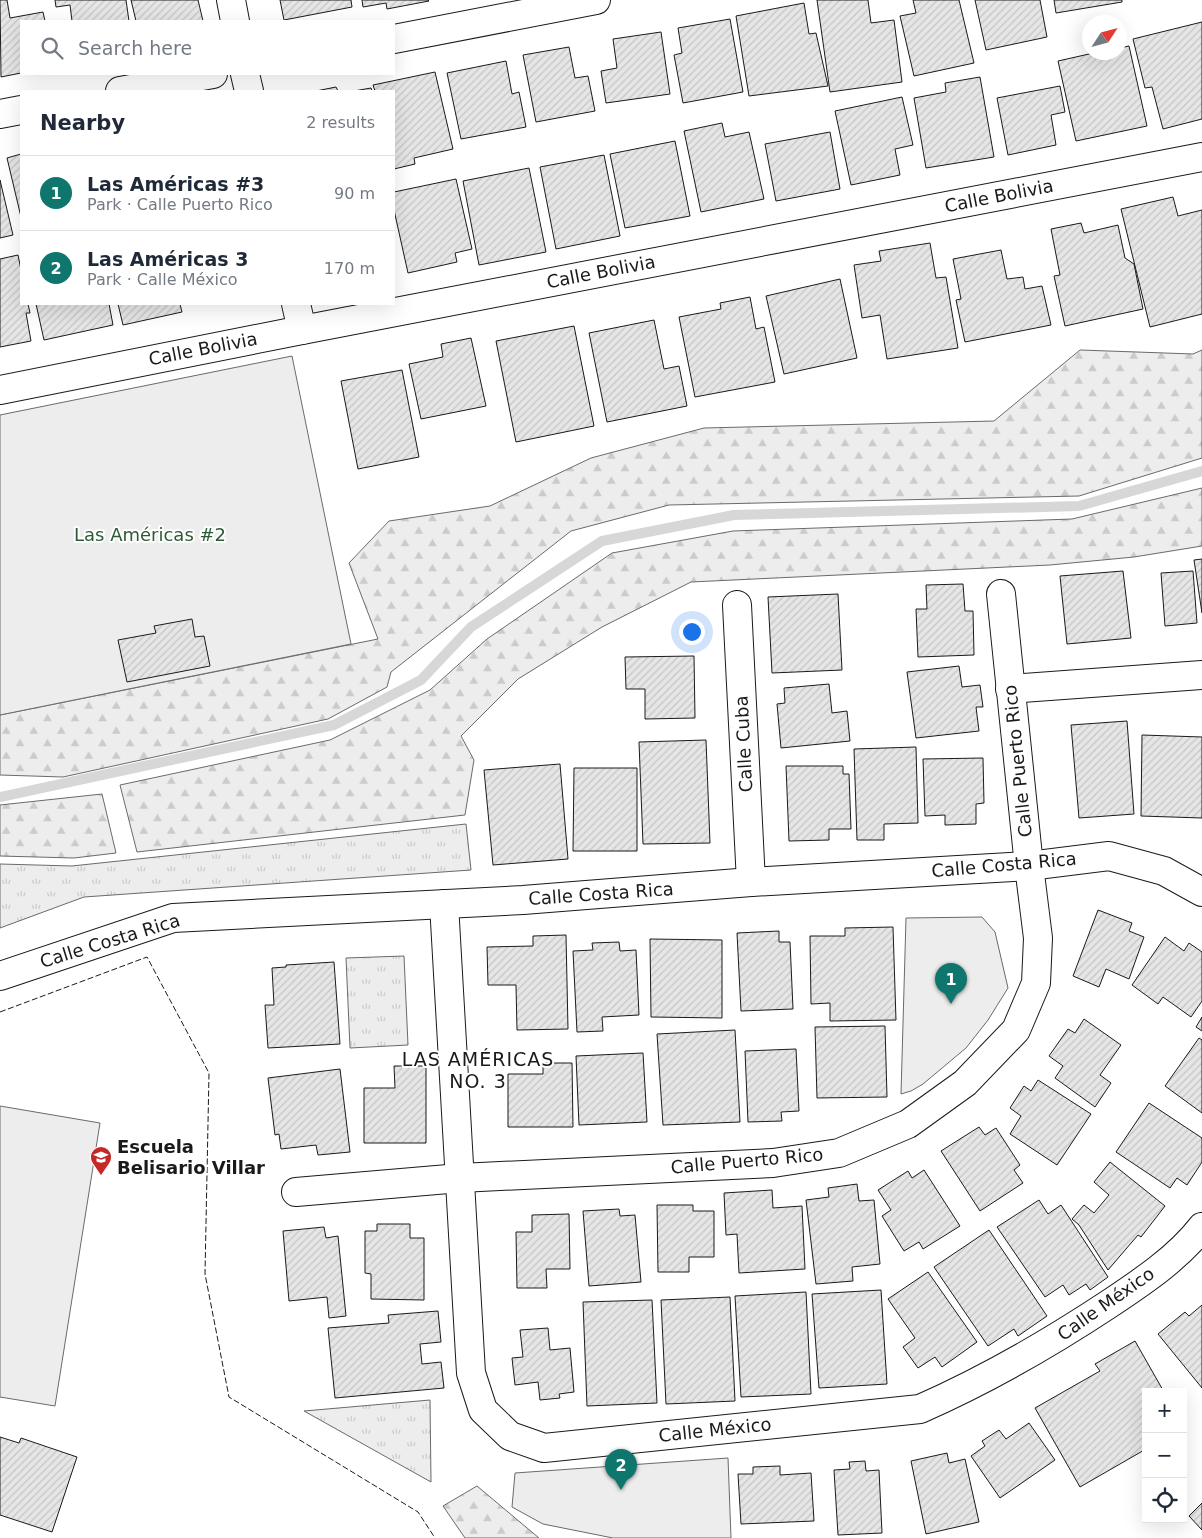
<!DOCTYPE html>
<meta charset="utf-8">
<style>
body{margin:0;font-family:"DejaVu Sans",sans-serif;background:#f6f6f7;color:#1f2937}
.controls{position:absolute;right:15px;bottom:15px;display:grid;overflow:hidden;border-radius:0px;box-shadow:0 5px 20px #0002}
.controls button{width:45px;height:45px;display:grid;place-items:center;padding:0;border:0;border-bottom:1px solid #e0e1e3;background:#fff;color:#1f2937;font:25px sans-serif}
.compass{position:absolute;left:1082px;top:15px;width:45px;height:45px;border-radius:50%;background:#fff;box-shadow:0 5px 20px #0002;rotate:54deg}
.you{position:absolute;left:691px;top:631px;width:18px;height:18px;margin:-12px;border:4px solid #fff;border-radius:50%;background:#1a73e8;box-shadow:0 0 0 8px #1a73e833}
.badge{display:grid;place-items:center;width:32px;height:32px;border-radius:50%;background:#0f766e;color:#fff;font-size:16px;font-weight:700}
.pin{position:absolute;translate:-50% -41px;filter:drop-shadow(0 1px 2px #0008)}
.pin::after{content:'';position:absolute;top:26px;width:18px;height:15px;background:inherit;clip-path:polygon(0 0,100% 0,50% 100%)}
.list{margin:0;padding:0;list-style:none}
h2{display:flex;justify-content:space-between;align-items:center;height:65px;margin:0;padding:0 20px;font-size:21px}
h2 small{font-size:16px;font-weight:400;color:#747a83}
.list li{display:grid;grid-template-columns:32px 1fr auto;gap:15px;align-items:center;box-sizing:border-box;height:75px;padding:0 20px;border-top:1px solid #e0e1e3}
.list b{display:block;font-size:19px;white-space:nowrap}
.list p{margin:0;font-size:16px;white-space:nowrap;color:#747a83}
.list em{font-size:16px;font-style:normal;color:#747a83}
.icon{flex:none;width:28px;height:28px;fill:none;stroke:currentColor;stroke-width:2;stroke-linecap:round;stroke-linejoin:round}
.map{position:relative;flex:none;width:1202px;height:1538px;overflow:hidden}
.search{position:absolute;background:#fff;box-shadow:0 5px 20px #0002;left:20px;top:20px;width:375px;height:55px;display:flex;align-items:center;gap:12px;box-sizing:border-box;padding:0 18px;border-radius:0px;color:#747a83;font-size:19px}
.panel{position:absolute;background:#fff;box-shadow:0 5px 20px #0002;left:20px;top:90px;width:375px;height:215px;border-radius:0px}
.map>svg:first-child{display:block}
</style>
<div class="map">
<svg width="1202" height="1538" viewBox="0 0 1202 1538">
<defs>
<pattern id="grass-tufts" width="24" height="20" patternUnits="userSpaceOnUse" patternTransform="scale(1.25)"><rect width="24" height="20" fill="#ededed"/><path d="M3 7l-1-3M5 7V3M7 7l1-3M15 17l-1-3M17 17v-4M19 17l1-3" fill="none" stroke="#cbcbcb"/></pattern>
<pattern id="forest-firs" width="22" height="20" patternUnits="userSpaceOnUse" patternTransform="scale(1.25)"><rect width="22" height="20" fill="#ededed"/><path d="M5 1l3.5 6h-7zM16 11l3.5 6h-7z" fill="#cbcbcb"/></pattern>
<pattern id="building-hatch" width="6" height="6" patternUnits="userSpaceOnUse" patternTransform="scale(1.25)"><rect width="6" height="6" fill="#e6e6e6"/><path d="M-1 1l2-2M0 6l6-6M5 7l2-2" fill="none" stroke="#c5c5c5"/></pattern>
</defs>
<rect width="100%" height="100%" fill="#fff"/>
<g fill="url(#grass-tufts)" stroke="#6a6a6a">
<polygon points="466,824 471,870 84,897 0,928 0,864 72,866"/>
<polygon points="404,956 408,1045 350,1048 346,958"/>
<polygon points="430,1400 431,1482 304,1411"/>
</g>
<g fill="url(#forest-firs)" stroke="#6a6a6a">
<polygon points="1080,350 1193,354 1202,350 1202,458 1079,496 669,505 571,531 391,672 387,687 328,719 63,777 0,775 0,715 378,639 349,563 389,521 490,506 591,458 704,428 994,421"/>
<polygon points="1202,488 1202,546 1134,557 1050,565 691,582 602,627 518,679 461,736 474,760 465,815 137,852 120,785 330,740 430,690 487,639 612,553 733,531 1072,519"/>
<polygon points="102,794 116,853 74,858 0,856 0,805"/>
<polygon points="477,1486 539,1538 465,1538 443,1506"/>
</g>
<g fill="#ededed" stroke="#6a6a6a">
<polygon points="292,356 351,644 0,715 0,415"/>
<polygon points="982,917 995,932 1008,988 988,1020 966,1048 923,1084 911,1091 901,1094 906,918"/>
<polygon points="0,1106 100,1123 55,1406 0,1397"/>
<polygon points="728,1458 731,1538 613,1538 543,1524 512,1507 515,1473"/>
</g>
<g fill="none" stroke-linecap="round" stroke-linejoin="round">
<polyline stroke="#d7d7d7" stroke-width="10" points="0,797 334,725 421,680 471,627 602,541 734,515 1079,506 1202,471"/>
</g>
<g fill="url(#building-hatch)" stroke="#1a1a1a">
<polygon points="0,0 7,0 10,18 43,12 45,21 21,21 21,73 1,77"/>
<polygon points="55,0 126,0 129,21 72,21 70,5 56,7"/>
<polygon points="131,0 198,0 203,21 136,21"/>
<polygon points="280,0 351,0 352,7 284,20"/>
<polygon points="362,0 428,0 429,1 387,9 386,3 363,7"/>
<polygon points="817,0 868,0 871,23 894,20 902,82 830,92"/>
<polygon points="913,0 959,0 974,63 914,76 900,16 916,13"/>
<polygon points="975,0 1040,0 1047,37 986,50"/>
<polygon points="1054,0 1122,0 1122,2 1056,13"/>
<polygon points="804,3 809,34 816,33 828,86 749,96 736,16"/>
<polygon points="730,19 743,92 683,103 674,55 682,53 678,28"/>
<polygon points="1202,22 1202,119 1163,129 1152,87 1145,88 1133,39"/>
<polygon points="661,32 670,94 606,103 601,71 617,68 613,39"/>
<polygon points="1129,46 1147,126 1076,141 1058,61 1098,52 1120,52 1120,48"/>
<polygon points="569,47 575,78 588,76 595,111 536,122 523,55"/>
<polygon points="506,61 512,94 519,92 526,127 461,139 447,73"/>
<polygon points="435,72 453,149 414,158 415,164 394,169 394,91 375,91 373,85"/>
<polygon points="980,77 994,157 926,168 914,98 946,92 945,83"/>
<polygon points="1060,86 1065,112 1051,115 1056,145 1008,155 997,98"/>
<polygon points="336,87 338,91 316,91"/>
<polygon points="371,88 372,91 354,91"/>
<polygon points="902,97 913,145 895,149 900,175 851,185 835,111"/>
<polygon points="722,123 725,137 749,132 764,199 701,212 684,131"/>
<polygon points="830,132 840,189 776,201 765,144"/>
<polygon points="675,141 690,216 625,228 610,154"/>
<polygon points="21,154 21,217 7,158"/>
<polygon points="604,155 620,236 556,249 540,167"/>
<polygon points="529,168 546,252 479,265 463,181"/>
<polygon points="456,179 472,249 455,253 457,262 408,273 394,210 394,192"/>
<polygon points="0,180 13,235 0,238"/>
<polygon points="1173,197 1178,216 1202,210 1202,314 1150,327 1121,209"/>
<polygon points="1081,223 1084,233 1118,225 1125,258 1134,264 1143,309 1065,326 1054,276 1060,275 1051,229"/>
<polygon points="930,243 936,278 946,277 958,348 887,359 880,315 862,318 854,265 881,261 879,251"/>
<polygon points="1001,250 1007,279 1023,277 1025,289 1042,286 1051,325 965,342 956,300 961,299 953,259"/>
<polygon points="18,255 21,270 21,304 28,304 30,313 26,313 31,341 0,347 0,259"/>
<polygon points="840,279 857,358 784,374 766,296"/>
<polygon points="750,297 756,329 764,327 775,382 695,397 679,317 721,309 720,303"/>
<polygon points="36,304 109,304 113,325 44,340"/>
<polygon points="118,304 180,304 182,312 123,325"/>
<polygon points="654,320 664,369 679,366 687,406 607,422 589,333"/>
<polygon points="574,326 594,426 516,442 496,341"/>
<polygon points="471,338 486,406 421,419 409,364 443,357 441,344"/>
<polygon points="402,370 419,457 358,469 341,381"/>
<polygon points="1202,559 1202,613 1194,560"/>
<polygon points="1123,571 1131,638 1067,644 1060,576"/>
<polygon points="1193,571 1197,623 1165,626 1161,573"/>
<polygon points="963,584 965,611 973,611 974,655 918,657 916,609 927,609 926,585"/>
<polygon points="838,594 842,670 772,673 768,597"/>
<polygon points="192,619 195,637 204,636 210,666 127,682 118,640 156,633 154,626"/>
<polygon points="694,656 695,718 645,719 645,689 626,689 625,657"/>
<polygon points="959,666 962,687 980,685 983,707 976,707 979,731 916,738 907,672"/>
<polygon points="829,684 832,713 847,711 850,741 781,748 777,704 785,703 784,688"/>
<polygon points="1127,721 1134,814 1079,818 1071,725"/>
<polygon points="1142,735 1202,737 1202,818 1141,816"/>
<polygon points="706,740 710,843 643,844 639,742"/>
<polygon points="916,747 918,823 884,824 884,840 857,840 854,749"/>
<polygon points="983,758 984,803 976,804 976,824 945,825 945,815 925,816 923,759"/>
<polygon points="560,764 568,859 493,865 484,770"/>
<polygon points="786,766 843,766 843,774 849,774 851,829 829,829 829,840 789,841"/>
<polygon points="574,768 637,768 637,851 573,851"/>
<polygon points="1098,910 1132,923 1129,931 1144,937 1129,979 1106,969 1099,987 1073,976"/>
<polygon points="893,927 896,1020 830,1021 830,1003 811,1004 810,936 845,936 845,928"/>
<polygon points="779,931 779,942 790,942 793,1009 741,1011 737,933"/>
<polygon points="566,935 568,1029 517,1030 516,985 488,985 487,947 533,946 533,936"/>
<polygon points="1165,937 1184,951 1189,943 1202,952 1202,1001 1191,1017 1163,997 1158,1004 1132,985"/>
<polygon points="650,939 722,940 722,1018 651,1017"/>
<polygon points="619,942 620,951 636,950 639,1015 602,1017 603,1031 577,1032 573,951 593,950 592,943"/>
<polygon points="334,962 340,1044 268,1048 265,1005 274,1005 272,968 286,967 286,965"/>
<polygon points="1202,1017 1202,1031 1196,1027"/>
<polygon points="1084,1019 1121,1045 1100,1075 1111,1083 1095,1107 1055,1078 1063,1066 1049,1056 1068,1029 1075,1033"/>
<polygon points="885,1026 887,1097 817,1098 815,1027"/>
<polygon points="735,1030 740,1122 663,1125 657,1034"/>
<polygon points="1199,1038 1202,1040 1202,1113 1165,1086"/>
<polygon points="796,1049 799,1111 781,1112 782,1121 748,1122 745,1051"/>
<polygon points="643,1053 647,1122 579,1125 576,1056"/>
<polygon points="543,1063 572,1063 573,1127 508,1127 508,1074 543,1074"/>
<polygon points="394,1066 426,1066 426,1143 364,1143 364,1088 395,1088"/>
<polygon points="340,1069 350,1152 318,1155 316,1145 281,1149 279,1134 275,1135 268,1078"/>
<polygon points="1038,1080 1091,1114 1057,1165 1010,1134 1021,1116 1010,1108 1024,1086 1031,1091"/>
<polygon points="1149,1103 1202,1138 1202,1162 1187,1185 1177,1178 1170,1188 1116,1152"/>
<polygon points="979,1127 985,1135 996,1128 1020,1165 1014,1170 1023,1183 980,1211 941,1151"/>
<polygon points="1110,1162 1165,1206 1141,1237 1138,1235 1108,1270 1079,1225 1072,1219 1084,1205 1094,1213 1109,1195 1094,1182"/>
<polygon points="924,1170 960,1226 923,1249 919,1242 904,1251 882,1216 891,1210 878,1190 908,1171 912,1178"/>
<polygon points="857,1184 859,1201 874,1200 880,1264 852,1267 853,1281 816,1284 806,1200 829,1197 828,1188"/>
<polygon points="772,1190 773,1208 802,1206 805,1269 739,1273 737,1234 726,1235 724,1193"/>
<polygon points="1039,1200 1048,1214 1061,1205 1108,1277 1090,1290 1086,1284 1069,1295 1063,1285 1045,1297 997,1227"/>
<polygon points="657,1205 693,1205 693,1211 714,1211 714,1257 689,1257 689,1272 658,1272"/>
<polygon points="619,1209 620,1216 635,1215 641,1282 589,1286 583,1211"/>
<polygon points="569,1214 570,1269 546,1269 547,1288 517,1288 516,1232 532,1232 532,1215"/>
<polygon points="377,1224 410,1224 410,1238 424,1238 424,1300 371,1299 371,1274 365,1273 365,1231 377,1231"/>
<polygon points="324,1227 326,1238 338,1236 346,1316 329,1318 327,1297 289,1301 283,1231"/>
<polygon points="989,1230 1047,1316 1018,1336 1014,1329 988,1346 934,1267"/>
<polygon points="928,1272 977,1342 942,1367 935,1357 918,1368 903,1347 915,1338 888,1299"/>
<polygon points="881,1290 887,1384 819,1388 812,1294"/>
<polygon points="806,1292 811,1394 741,1397 735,1296"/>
<polygon points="730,1297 735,1401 666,1404 661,1300"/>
<polygon points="652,1300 657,1403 587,1406 583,1302"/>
<polygon points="1202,1305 1202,1388 1158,1334 1185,1312 1189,1316"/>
<polygon points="438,1311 441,1342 420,1344 422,1364 441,1362 444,1388 335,1398 328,1328 389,1323 388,1315"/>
<polygon points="548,1328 550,1350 570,1348 574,1392 559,1394 560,1398 540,1400 538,1382 515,1385 512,1358 523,1357 520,1330"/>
<polygon points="1135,1341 1164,1392 1146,1392 1146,1449 1080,1487 1035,1408 1100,1371 1095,1364"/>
<polygon points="1029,1423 1055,1460 1000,1498 971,1456 985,1446 982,1441 999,1430 1006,1439"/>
<polygon points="0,1437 19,1443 21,1438 77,1457 52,1532 0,1515"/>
<polygon points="947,1453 949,1463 965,1459 979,1522 926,1534 911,1461"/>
<polygon points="865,1461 866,1471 879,1470 882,1533 838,1535 834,1470 850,1469 849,1462"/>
<polygon points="780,1466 780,1475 811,1473 814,1521 741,1524 738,1474 753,1474 753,1467"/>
<polygon points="1202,1503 1202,1530 1189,1516"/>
</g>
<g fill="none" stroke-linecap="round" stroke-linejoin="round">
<g stroke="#1a1a1a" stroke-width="30">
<g id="street">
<polyline points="231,0 235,21"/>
<polyline points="394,39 596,0"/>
<polyline points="245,74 249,91"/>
<polyline points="120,91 213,74"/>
<polyline points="0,114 21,110"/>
<polyline points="296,304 302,330"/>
<polyline points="0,390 302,330 1202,157"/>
<polyline points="737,605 751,882"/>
<polyline points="1010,689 1202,675"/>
<path d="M444,904L471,1373L483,1410L510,1436L544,1448L920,1409C988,1379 1047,1345 1109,1304C1142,1282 1178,1258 1202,1227"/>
<polyline points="0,976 173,918 523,900 751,882 1029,866 1109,856 1164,871 1202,892"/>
<polyline points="296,1192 460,1178 773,1163 839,1153 908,1124 965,1083 1016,1030 1036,983 1038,938 1029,866 1001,594"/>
</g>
</g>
<use href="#street" stroke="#fff" stroke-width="28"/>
<polyline stroke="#1a1a1a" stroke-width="1" stroke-dasharray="6 2.5" stroke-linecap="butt" points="0,1012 147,957 209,1073 205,1274 229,1397 418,1512 435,1538"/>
</g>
<defs>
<g id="school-pin" transform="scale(1.125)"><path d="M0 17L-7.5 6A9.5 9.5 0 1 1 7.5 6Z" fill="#c62828" stroke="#fff"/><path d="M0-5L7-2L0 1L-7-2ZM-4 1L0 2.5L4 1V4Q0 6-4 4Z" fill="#fff"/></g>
</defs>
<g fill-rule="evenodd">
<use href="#school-pin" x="101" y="1157"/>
</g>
<g text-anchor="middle" stroke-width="4" stroke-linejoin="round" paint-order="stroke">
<g font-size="18" fill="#1a1a1a" stroke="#fff">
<text transform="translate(999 196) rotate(-11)" y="6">Calle Bolivia</text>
<text transform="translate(601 272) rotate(-11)" y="6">Calle Bolivia</text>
<text transform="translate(203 349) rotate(-11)" y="6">Calle Bolivia</text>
<text transform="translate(744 744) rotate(-93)" y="6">Calle Cuba</text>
<text transform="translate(1018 761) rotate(-96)" y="6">Calle Puerto Rico</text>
<text transform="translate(1004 865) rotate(-5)" y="6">Calle Costa Rica</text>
<text transform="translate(601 894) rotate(-4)" y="6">Calle Costa Rica</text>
<text transform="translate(110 941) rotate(-17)" y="6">Calle Costa Rica</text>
<text transform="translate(747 1161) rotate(-5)" y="6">Calle Puerto Rico</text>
<text transform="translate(1106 1304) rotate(-35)" y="6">Calle México</text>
<text transform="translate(715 1430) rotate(-6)" y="6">Calle México</text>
</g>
<g font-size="18" fill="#2b5a34" stroke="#fff">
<text x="150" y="541">Las Américas #2</text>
</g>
<g font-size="18" font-weight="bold" fill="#1a1a1a" stroke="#fff" text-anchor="start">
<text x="117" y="1153">Escuela<tspan x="117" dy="21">Belisario Villar</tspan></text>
</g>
<g font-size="19" letter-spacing="1" fill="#1a1a1a" stroke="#fff">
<text x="478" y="1066">LAS AMÉRICAS<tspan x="478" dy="22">NO. 3</tspan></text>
</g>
</g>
</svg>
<div class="controls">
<button>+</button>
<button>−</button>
<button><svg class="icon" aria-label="locate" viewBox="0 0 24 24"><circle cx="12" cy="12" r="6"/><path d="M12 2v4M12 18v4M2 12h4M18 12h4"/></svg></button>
</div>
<svg class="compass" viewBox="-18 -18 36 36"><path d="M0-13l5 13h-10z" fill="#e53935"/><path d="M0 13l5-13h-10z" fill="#747a83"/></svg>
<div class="you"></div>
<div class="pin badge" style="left:951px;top:1004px">1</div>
<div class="pin badge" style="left:621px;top:1490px">2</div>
<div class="search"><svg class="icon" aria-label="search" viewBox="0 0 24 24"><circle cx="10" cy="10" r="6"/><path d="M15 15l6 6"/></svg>Search here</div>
<section class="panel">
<h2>Nearby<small>2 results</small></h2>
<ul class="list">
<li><span class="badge">1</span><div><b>Las Américas #3</b><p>Park · Calle Puerto Rico</p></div><em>90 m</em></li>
<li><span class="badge">2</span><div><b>Las Américas 3</b><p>Park · Calle México</p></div><em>170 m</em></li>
</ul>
</section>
</div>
